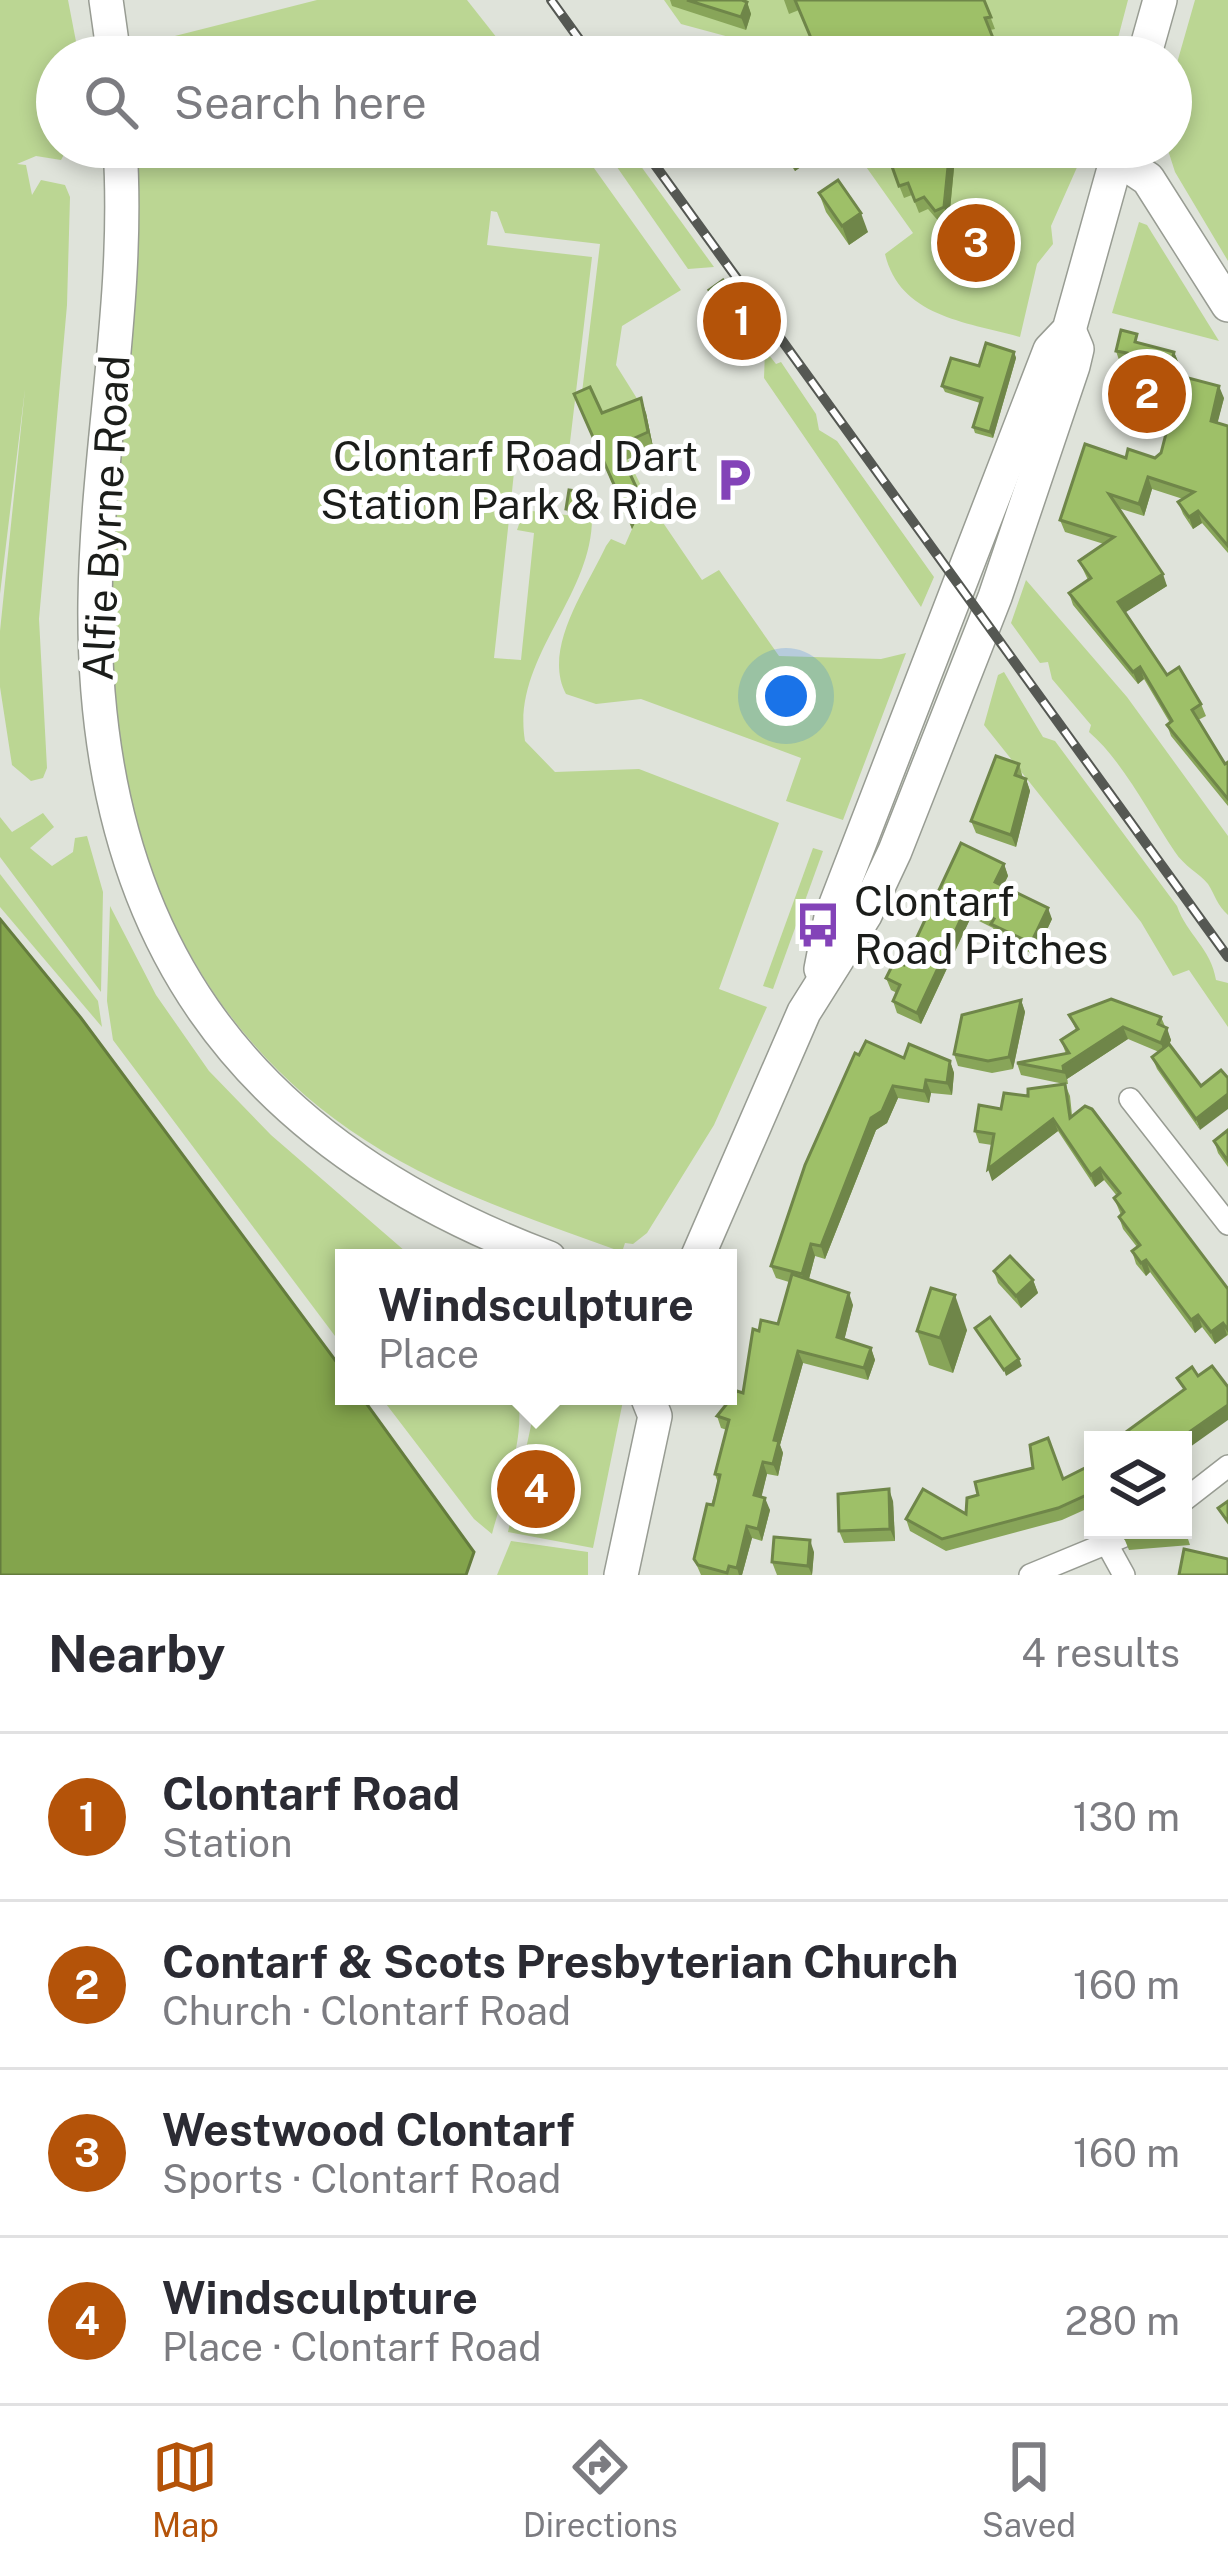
<!DOCTYPE html>
<meta charset="utf-8">
<style>
body{margin:0;font-family:"Public Sans",sans-serif;background:#f7f7f7;color:#2b2b33}
.controls{position:absolute;right:36px;bottom:36px;display:grid;overflow:hidden;border-radius:0px;box-shadow:0 6px 18px #0003}
.controls button{width:108px;height:108px;display:grid;place-items:center;padding:0;border:0;border-bottom:3px solid #e1e1e2;background:#fff;color:#2b2b33;font:60px sans-serif}
.you{position:absolute;left:786px;top:696px;width:42px;height:42px;margin:-30px;border:9px solid #fff;border-radius:50%;background:#1a73e8;box-shadow:0 0 0 18px #1a73e833}
.badge{display:grid;place-items:center;width:78px;height:78px;border-radius:50%;background:#b45309;color:#fff;font-size:39px;font-weight:700}
.pin{position:absolute;translate:-50% -50%;border:6px solid #fff;box-shadow:0 3px 12px #0006}
.popup{position:absolute;left:335px;top:1249px;width:402px;height:156px;box-sizing:border-box;display:grid;place-content:center;border-radius:0px;background:#fff;filter:drop-shadow(0 3px 9px #0005);font-size:39px;white-space:nowrap;color:#7c7c81}
.popup b{font-size:45px;color:#2b2b33}
.popup::after{content:'';position:absolute;left:50%;top:100%;margin-left:-24px;border:24px solid transparent;border-top-color:#fff}
.list{margin:0;padding:0;list-style:none}
h2{display:flex;justify-content:space-between;align-items:center;height:156px;margin:0;padding:0 48px;font-size:51px}
h2 small{font-size:39px;font-weight:400;color:#7c7c81}
.list li{display:grid;grid-template-columns:78px 1fr auto;gap:36px;align-items:center;box-sizing:border-box;height:168px;padding:0 48px;border-top:3px solid #e1e1e2}
.list b{display:block;font-size:45px;white-space:nowrap}
.list p{margin:0;font-size:39px;white-space:nowrap;color:#7c7c81}
.list em{font-size:39px;font-style:normal;color:#7c7c81}
.icon{flex:none;width:66px;height:66px;fill:none;stroke:currentColor;stroke-width:2;stroke-linecap:round;stroke-linejoin:round}
.map{position:relative;flex:none;width:1228px;height:1575px;overflow:hidden}
.search{position:absolute;background:#fff;box-shadow:0 6px 18px #0003;left:36px;right:36px;top:36px;height:132px;display:flex;align-items:center;gap:30px;box-sizing:border-box;padding:0 42px;border-radius:66px;color:#7c7c81;font-size:45px}
.sheet{height:828px;background:#fff}
nav{display:flex;justify-content:space-around;align-items:center;box-sizing:border-box;height:168px;border-top:3px solid #e1e1e2;background:#fff;font-size:33px;color:#7c7c81}
nav a{display:grid;justify-items:center;gap:6px}
nav .on{color:#b45309}
.map>svg:first-child{display:block}
</style>
<div class="map">
<svg width="1228" height="1575" viewBox="0 0 1228 1575">
<rect width="100%" height="100%" fill="#dfe3da"/>
<g fill="#bbd693">
<polygon points="0,0 68,0 79,57 57,57 57,147 68,147 61,160 36,156 17,164 26,165 32,195 41,180 65,185 70,197 67,305 39,619 47,768 43,778 31,781 12,765 0,687 0,631 25,389 0,594"/>
<polygon points="317,0 467,0 512,57 140,57 159,40"/>
<polygon points="664,0 1128,0 1113,57 787,57 774,38 753,52 744,41 681,24"/>
<polygon points="1195,0 1228,0 1228,261 1175,172 1167,147 1171,147 1171,84"/>
<path d="M136,147H579L681,290L622,326L616,365L646,413L653,447L628,459L649,502L702,580L719,570L779,656L881,659L906,653L843,820L786,801L801,758L641,699L596,704L566,694C542,649 586,589 606,546L611,539L625,545L636,520L623,513L642,506L580,409L600,244L505,233L497,212L491,211L487,245L592,257L568,459L516,454L494,658L521,660L534,533L517,530L524,510L592,518C592,598 511,659 525,741L555,772L639,769L779,823L719,989L767,1007L714,1125L647,1233L633,1244L625,1243L622,1252C535,1220 443,1191 365,1140C184,1023 109,827 110,618C110,527 123,437 131,347C137,280 135,213 136,147Z"/>
<polygon points="603,147 627,147 714,267 688,269"/>
<path d="M852,147H1086L1051,226L1053,244L1037,264L1020,337C967,322 900,317 885,254L913,233Z"/>
<polygon points="1139,222 1147,225 1219,341 1112,313"/>
<polygon points="765,350 776,364 781,362 816,414 819,430 837,441 934,577 921,607 764,378"/>
<path d="M1026,580L1127,697L1228,836V915C1217,905 1215,895 1208,884C1199,873 1184,866 1175,852C1150,815 1122,760 1089,732L1091,725L1052,679L1048,662L1040,663L1011,623Z"/>
<path d="M1004,672L1043,737L1055,741L1177,906C1187,935 1211,948 1216,980L1228,983V1027L1189,970L1173,976L1141,922L984,725L998,675Z"/>
<polygon points="43,813 54,827 30,848 52,866 73,852 75,838 87,836 103,892 101,992 0,857 0,817 12,832"/>
<polygon points="813,848 823,851 773,989 763,986"/>
<polygon points="0,874 98,1001 102,1027 0,907"/>
<polygon points="110,906 156,995 209,1071 271,1135 413,1258 344,1258 344,1348 113,1040 107,1001"/>
<path d="M380,1396H518C525,1445 504,1487 492,1534L474,1519Z"/>
<polygon points="529,1396 624,1396 593,1548 508,1532 532,1421"/>
<polygon points="511,1541 588,1552 588,1575 497,1575"/>
</g>
<polygon fill="#83a44c" stroke="#647c3d" stroke-width="3" points="0,919 81,1018 344,1372 344,1396 361,1396 474,1552 466,1575 0,1575"/>
<g fill="none" stroke-linecap="round" stroke-linejoin="round">
<g stroke="#989c93" stroke-width="24">
<g id="street">
<polyline points="1130,1099 1228,1224"/>
<polyline points="1183,1501 1228,1466"/>
<polyline points="1108,1546 1124,1575"/>
<polyline points="1030,1575 1139,1530"/>
</g>
</g>
<g stroke="#989c93" stroke-width="36">
<g id="secondary">
<polyline points="106,0 114,57"/>
<polyline points="1144,57 1160,0"/>
<path d="M120,147C130,299 97,449 95,601C91,933 238,1141 549,1258"/>
<polyline points="1117,158 1148,179 1228,305"/>
<polyline points="821,969 831,917 1050,350 1069,330 1120,147"/>
<polyline points="697,1258 804,1012 865,915 895,851 995,597 1073,366 1077,349 1069,330"/>
<polyline points="621,1575 655,1416 647,1396"/>
</g>
</g>
<use href="#street" stroke="#fff" stroke-width="21"/>
<use href="#secondary" stroke="#fff" stroke-width="33"/>
<g stroke="#555853" stroke-width="10">
<g id="rail">
<polyline points="551,0 592,57"/>
<polyline points="642,147 1228,957"/>
</g>
</g>
<use href="#rail" stroke="#fff" stroke-width="6" stroke-dasharray="18" stroke-linecap="butt"/>
</g>
<g fill="#88a559">
<polygon points="670,0 742,0 747,2 751,14 746,30 672,6"/>
<polygon points="784,0 984,0 995,29 990,30 997,50 997,57 819,57 799,10 789,14"/>
<polygon points="778,147 811,147 815,157 795,171"/>
<polygon points="884,147 956,147 949,220 940,223 928,209 919,213 912,195 904,198"/>
<polygon points="819,193 868,232 849,245 826,212"/>
<polygon points="709,290 751,318 755,331 735,345 712,312 707,300 711,297"/>
<polygon points="1140,343 1174,352 1179,364 1176,375 1224,398 1217,423 1228,426 1228,553 1202,523 1193,529 1183,514 1178,502 1183,499 1152,489 1144,516 1118,508 1167,586 1125,612 1167,675 1201,704 1206,716 1198,720 1225,764 1228,762 1228,806 1171,736 1167,725 1170,723 1144,679 1138,684 1073,605 1069,593 1088,580 1079,561 1104,544 1065,532 1060,520 1126,458 1155,458 1161,453 1167,432 1132,423 1128,411 1129,406 1121,404 1117,392 1124,364 1120,363 1116,351"/>
<polygon points="1014,352 1016,358 993,438 975,433 973,427 980,403 945,392 942,386 979,366"/>
<polygon points="574,394 602,413 646,413 653,447 624,461 643,506 632,529"/>
<polygon points="584,492 587,498 584,517 569,515 566,509"/>
<polygon points="1019,764 1023,778 1026,779 1030,791 1016,847 976,833 971,821"/>
<polygon points="1004,864 1008,876 1003,886 1052,919 1035,955 996,936 993,928 971,917 921,1024 897,1013 893,1001 897,993 891,990 886,978 904,965"/>
<polygon points="1021,1000 1025,1012 1013,1069 992,1073 958,1066 954,1054"/>
<polygon points="1069,1015 1161,1017 1171,1040 1169,1045 1200,1130 1157,1069 1152,1057 1159,1052 1128,1039 1067,1079 1068,1084 1065,1084 1070,1096 1072,1115 1228,1289 1228,1335 1215,1344 1202,1327 1195,1333 1150,1272 1146,1276 1136,1264 1132,1251 1137,1247 1123,1229 1119,1217 1121,1215 1114,1198 1117,1196 1104,1180 1095,1187 1058,1131 992,1181 992,1145 979,1143 975,1131 1001,1109 1028,1096 1064,1084 1021,1075 1017,1063 1066,1054 1061,1040 1076,1030"/>
<polygon points="859,1055 950,1061 954,1073 952,1095 931,1093 929,1103 898,1098 887,1123 876,1130 825,1259 815,1256 809,1279 853,1305 844,1340 871,1348 875,1360 868,1380 803,1363 780,1445 783,1453 778,1476 767,1474 761,1497 770,1510 762,1541 752,1538 742,1575 701,1575 694,1559 718,1483 715,1474 727,1430 721,1428 717,1416 743,1393 759,1331 778,1324 789,1282 776,1278 771,1266"/>
<polygon points="1228,1130 1228,1167 1218,1153 1214,1141"/>
<polygon points="994,1271 1033,1280 1038,1293 1021,1308 998,1283"/>
<polygon points="967,1330 953,1373 929,1365 917,1331"/>
<polygon points="1093,1464 1093,1506 1062,1520 946,1551 910,1531 906,1519 966,1514 1063,1479"/>
<polygon points="893,1501 895,1541 844,1543 839,1531"/>
<polygon points="1186,1533 1190,1545 1129,1550 1124,1538"/>
<polygon points="814,1552 812,1575 777,1575 772,1562"/>
</g>
<g fill="#6f8649">
<polygon points="747,2 751,14 746,30 741,17"/>
<polygon points="993,38 997,50 997,57 992,57"/>
<polygon points="797,147 811,147 815,157 795,171 788,153"/>
<polygon points="950,147 956,147 949,220 944,207"/>
<polygon points="861,213 868,232 849,245 842,226"/>
<polygon points="751,318 755,331 735,345 731,333"/>
<polygon points="1014,352 1016,358 993,438 990,432"/>
<polygon points="1174,352 1179,364 1173,385 1169,373"/>
<polygon points="1219,386 1224,398 1215,433 1211,421"/>
<polygon points="641,398 646,413 653,447 648,432"/>
<polygon points="1148,477 1152,489 1144,516 1139,504"/>
<polygon points="638,491 643,506 632,529 627,514"/>
<polygon points="1198,511 1202,523 1193,529 1189,517"/>
<polygon points="1163,574 1167,586 1123,614 1118,602"/>
<polygon points="1140,667 1144,679 1138,684 1133,672"/>
<polygon points="1026,779 1030,791 1016,847 1011,835"/>
<polygon points="1004,864 1008,876 999,894 995,882"/>
<polygon points="967,906 971,917 921,1024 917,1013"/>
<polygon points="1048,908 1052,919 1035,955 1031,943"/>
<polygon points="1021,1000 1025,1012 1013,1069 1009,1057"/>
<polygon points="1123,1027 1128,1039 1067,1079 1068,1084 1063,1066"/>
<polygon points="1167,1028 1171,1040 1165,1055 1161,1043"/>
<polygon points="950,1061 954,1073 952,1095 947,1083"/>
<polygon points="926,1080 931,1093 929,1103 924,1091"/>
<polygon points="893,1086 898,1098 887,1123 876,1130 825,1259 821,1246 871,1118"/>
<polygon points="1228,1094 1228,1109 1200,1130 1196,1119"/>
<polygon points="1053,1119 1058,1131 992,1181 988,1169"/>
<polygon points="1100,1168 1104,1180 1095,1187 1091,1175"/>
<polygon points="811,1244 815,1256 807,1286 802,1274"/>
<polygon points="1146,1260 1150,1272 1146,1276 1141,1263"/>
<polygon points="1033,1280 1038,1293 1021,1308 1016,1296"/>
<polygon points="849,1293 853,1305 842,1349 837,1337"/>
<polygon points="955,1295 967,1330 953,1373 940,1338"/>
<polygon points="1198,1315 1202,1327 1195,1333 1191,1320"/>
<polygon points="1223,1323 1227,1335 1215,1344 1211,1332"/>
<polygon points="871,1348 875,1360 868,1380 864,1368"/>
<polygon points="798,1351 803,1363 780,1445 783,1453 778,1476 773,1464 774,1440"/>
<polygon points="1019,1359 1022,1366 1006,1376 1004,1370"/>
<polygon points="1228,1405 1228,1420 1183,1452 1183,1440 1178,1440"/>
<polygon points="763,1462 767,1474 759,1507 754,1495"/>
<polygon points="889,1489 893,1501 895,1541 890,1529"/>
<polygon points="765,1498 770,1510 762,1541 758,1529"/>
<polygon points="747,1526 752,1538 742,1575 739,1575 737,1568"/>
<polygon points="810,1540 814,1552 812,1575 808,1566"/>
</g>
<g fill="#9ec068" stroke="#6f8649" stroke-width="3">
<polygon points="687,0 742,0 747,2 741,17"/>
<polygon points="795,0 984,0 991,17 985,18 993,38 992,57 819,57"/>
<polygon points="885,147 950,147 944,207 935,211 924,197 915,201 908,183 899,186"/>
<polygon points="838,180 861,213 842,226 819,193"/>
<polygon points="723,280 751,318 731,333 707,300 713,295 709,290"/>
<polygon points="1121,330 1137,334 1135,342 1174,352 1169,373 1219,386 1211,421 1228,426 1228,546 1198,511 1189,517 1178,502 1194,492 1148,477 1139,504 1109,494 1163,574 1118,602 1167,675 1179,667 1201,704 1192,710 1225,764 1228,762 1228,799 1167,725 1172,721 1140,667 1133,672 1069,593 1091,578 1079,561 1114,537 1060,520 1085,444 1126,458 1128,449 1155,458 1161,453 1169,422 1128,411 1132,396 1117,392 1127,353 1116,351"/>
<polygon points="986,343 1014,352 990,432 973,427 982,398 942,386 951,358 979,366"/>
<polygon points="590,387 602,413 641,398 648,432 617,446 638,491 627,514 574,394"/>
<polygon points="569,490 584,492 582,511 566,509"/>
<polygon points="996,756 1019,764 1015,775 1026,779 1011,835 971,821"/>
<polygon points="961,843 1004,864 995,882 1048,908 1031,943 991,924 994,919 967,906 917,1013 893,1001 900,985 886,978 895,960 904,965"/>
<polygon points="1111,999 1161,1017 1158,1024 1167,1028 1161,1043 1123,1027 1063,1066 1064,1072 1017,1063 1069,1053 1061,1040 1078,1029 1069,1015"/>
<polygon points="1021,1000 1009,1057 988,1061 954,1054 962,1015"/>
<polygon points="866,1041 904,1058 909,1044 950,1061 947,1083 926,1080 924,1091 893,1086 882,1111 871,1118 821,1246 811,1244 802,1274 771,1266 805,1165 855,1053 859,1055"/>
<polygon points="1169,1044 1201,1086 1221,1070 1228,1078 1228,1094 1196,1119 1152,1057"/>
<polygon points="1065,1084 1070,1118 1085,1106 1092,1109 1228,1289 1228,1330 1223,1323 1211,1332 1198,1315 1191,1320 1146,1260 1141,1263 1132,1251 1140,1245 1119,1217 1124,1212 1114,1198 1120,1193 1100,1168 1091,1175 1053,1119 988,1169 994,1134 975,1131 979,1105 1001,1109 1004,1093 1028,1096 1028,1089"/>
<polygon points="1228,1130 1228,1161 1214,1141"/>
<polygon points="1010,1256 1033,1280 1016,1296 994,1271"/>
<polygon points="792,1274 849,1293 837,1337 871,1348 864,1368 798,1351 774,1440 779,1441 773,1464 763,1462 754,1495 765,1498 758,1529 747,1526 737,1568 729,1566 727,1573 698,1565 694,1559 707,1504 713,1505 720,1475 715,1474 729,1420 717,1416 737,1391 743,1393 753,1329 759,1331 761,1320 778,1324"/>
<polygon points="931,1288 955,1295 940,1338 917,1331"/>
<polygon points="990,1317 1019,1359 1004,1370 975,1328"/>
<polygon points="1212,1366 1228,1387 1228,1405 1178,1440 1110,1440 1126,1432 1185,1389 1177,1378 1192,1367 1198,1376"/>
<polygon points="1048,1438 1063,1479 1093,1464 1093,1492 1058,1508 942,1539 906,1519 923,1489 966,1514 967,1498 978,1495 975,1482 1033,1468 1030,1445"/>
<polygon points="889,1489 890,1529 839,1531 838,1494"/>
<polygon points="1228,1501 1228,1522 1218,1508"/>
<polygon points="1183,1529 1186,1533 1124,1538 1138,1530"/>
<polygon points="774,1537 810,1540 808,1566 772,1562"/>
<polygon points="1184,1549 1228,1559 1228,1575 1179,1575"/>
</g>
<defs>
<g id="parking-bare" transform="scale(3.6)"><path d="M-3.5-5.5H1a3.5 3.5 0 0 1 0 7H-1V5.5H-3.5ZM-1-3.4V-.6H.8a1.4 1.4 0 0 0 0-2.8Z" fill="#8343b8" stroke="#fff" stroke-width="2.5" paint-order="stroke"/></g>
<g id="bus-bare" transform="scale(3.6)"><path d="M-5-6H5V4H4V6H2V4H-2V6H-4V4H-5ZM-3.5-4V0h7V-4ZM-3.5 1.2v1.5H-2V1.2ZM2 1.2v1.5H3.5V1.2Z" fill="#8343b8" stroke="#fff" stroke-width="2.5" paint-order="stroke"/></g>
</defs>
<g fill-rule="evenodd">
<use href="#parking-bare" x="734" y="480"/>
<use href="#bus-bare" x="818" y="925"/>
</g>
<g text-anchor="middle" stroke-width="10" stroke-linejoin="round" paint-order="stroke">
<g font-size="42" fill="#1b1d1a" stroke="#fff" text-anchor="end">
<text x="698" y="471">Clontarf Road Dart<tspan x="698" dy="48">Station Park &amp; Ride</tspan></text>
<text x="854" y="916" text-anchor="start">Clontarf<tspan x="854" dy="48">Road Pitches</tspan></text>
</g>
<g font-size="42" fill="#1b1d1a" stroke="#fff">
<text transform="translate(106 518) rotate(-87)" y="15">Alfie Byrne Road</text>
</g>
</g>
</svg>
<div class="controls">
<button><svg class="icon" aria-label="layers" viewBox="0 0 24 24"><path d="M12 4l9 5-9 5-9-5zM3 14l9 5 9-5"/></svg></button>
</div>
<div class="you"></div>
<div class="pin badge" style="left:742px;top:321px">1</div>
<div class="pin badge" style="left:1147px;top:394px">2</div>
<div class="pin badge" style="left:976px;top:243px">3</div>
<div class="pin badge" style="left:536px;top:1489px">4</div>
<div class="popup"><b>Windsculpture</b>Place</div>
<div class="search"><svg class="icon" aria-label="search" viewBox="0 0 24 24"><circle cx="10" cy="10" r="6"/><path d="M15 15l6 6"/></svg>Search here</div>
</div>
<section class="sheet">
<h2>Nearby<small>4 results</small></h2>
<ul class="list">
<li><span class="badge">1</span><div><b>Clontarf Road</b><p>Station</p></div><em>130 m</em></li>
<li><span class="badge">2</span><div><b>Contarf &amp; Scots Presbyterian Church</b><p>Church · Clontarf Road</p></div><em>160 m</em></li>
<li><span class="badge">3</span><div><b>Westwood Clontarf</b><p>Sports · Clontarf Road</p></div><em>160 m</em></li>
<li><span class="badge">4</span><div><b>Windsculpture</b><p>Place · Clontarf Road</p></div><em>280 m</em></li>
</ul>
</section>
<nav>
<a class="on"><svg class="icon" aria-label="map" viewBox="0 0 24 24"><path d="M3 6l6-2 6 2 6-2v14l-6 2-6-2-6 2zM9 4v14M15 6v14"/></svg>Map</a>
<a><svg class="icon" aria-label="directions" viewBox="0 0 24 24"><path d="M12 3l9 9-9 9-9-9zM9 14v-3h6M13 9l2 2-2 2"/></svg>Directions</a>
<a><svg class="icon" aria-label="saved" viewBox="0 0 24 24"><path d="M7 4h10v16l-5-4-5 4z"/></svg>Saved</a>
</nav>
